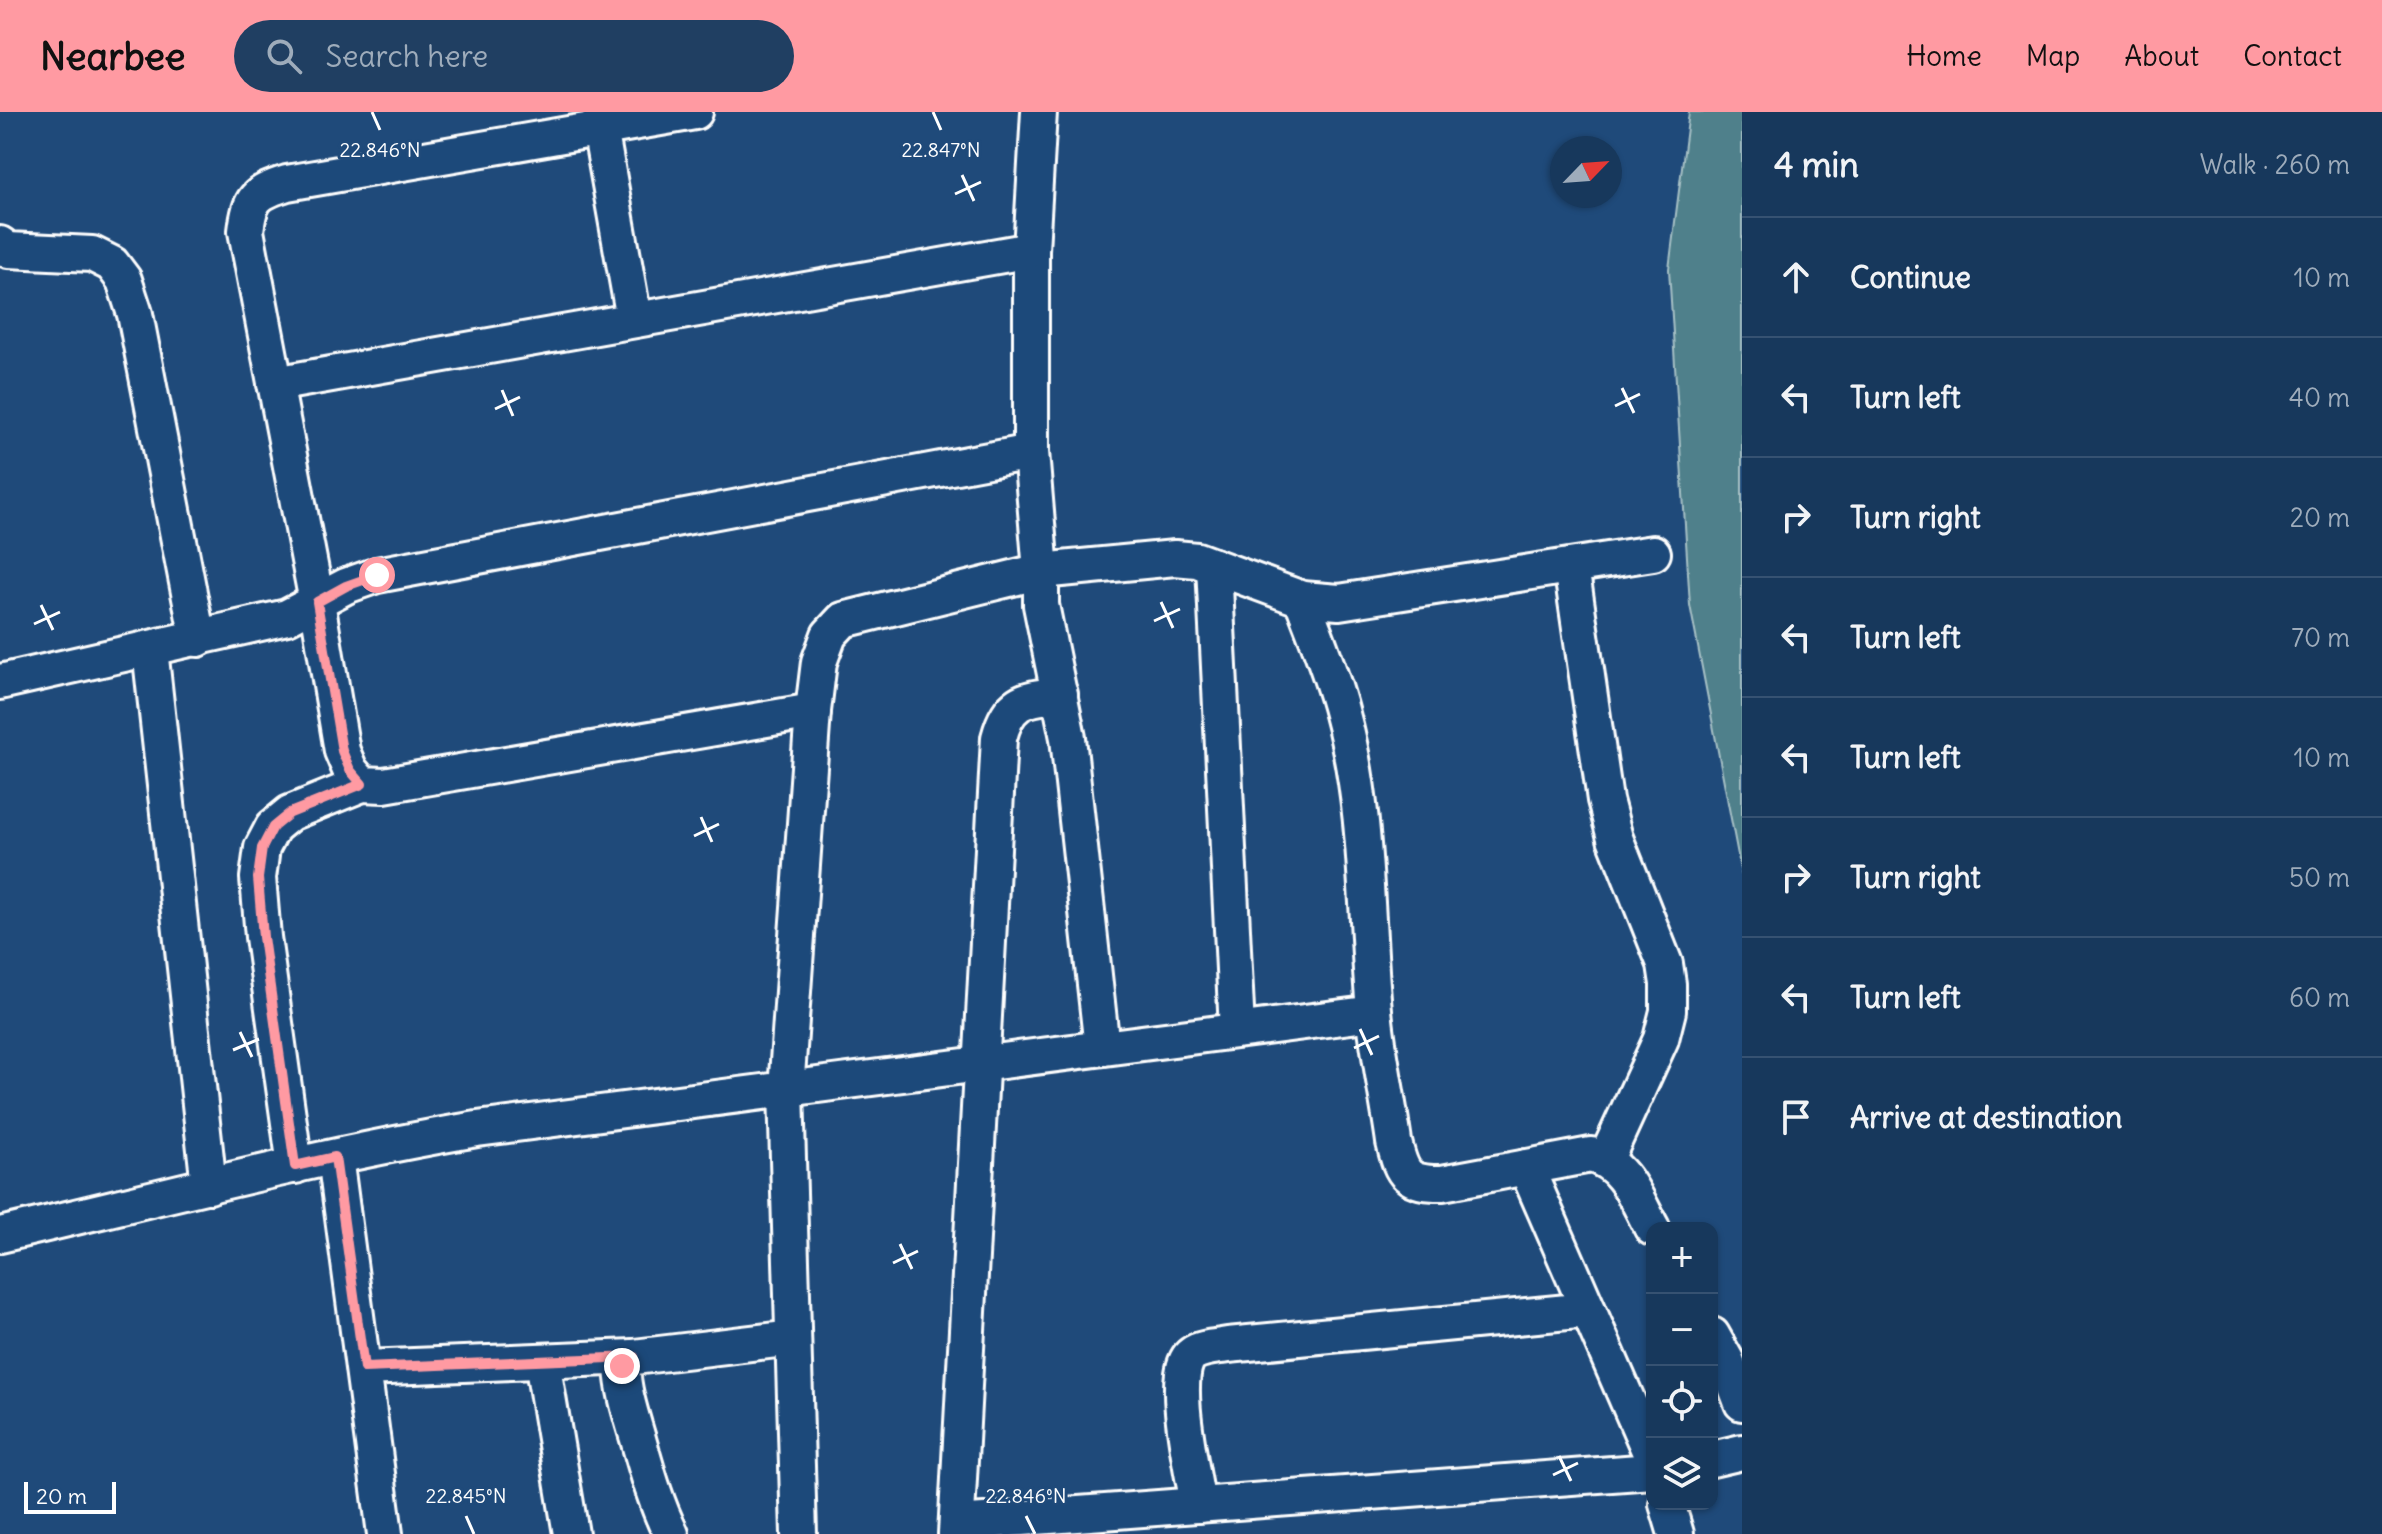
<!DOCTYPE html>
<meta charset="utf-8">
<style>
body{margin:0;font-family:Delius,sans-serif;background:#203f62;color:#f1f3f6}
.controls{position:absolute;right:24px;bottom:24px;display:grid;overflow:hidden;border-radius:16px;box-shadow:0 2px 6px #0004}
.controls button{width:72px;height:72px;display:grid;place-items:center;padding:0;border:0;border-bottom:2px solid #365272;background:#17385c;color:#f1f3f6;font:40px sans-serif}
.compass{position:absolute;left:1550px;top:24px;width:72px;height:72px;border-radius:50%;background:#17385c;box-shadow:0 2px 6px #0004;rotate:65deg}
.scale{position:absolute;left:24px;bottom:20px;width:92px;box-sizing:border-box;padding-left:8px;border:4px solid #fff;border-top:0;font-size:22px;line-height:28px;white-space:nowrap;color:#fff;-webkit-text-stroke:6px #1f4a7a;paint-order:stroke}
.stop{position:absolute;width:24px;height:24px;margin:-18px;border:6px solid #ff9aa2;border-radius:50%;background:#fff}
.stop.end{background:#ff9aa2;border-color:#fff;box-shadow:0 2px 8px #0008}
.list{margin:0;padding:0;list-style:none}
h2{display:flex;justify-content:space-between;align-items:center;height:104px;margin:0;padding:0 32px;font-size:34px}
h2 small{font-size:26px;font-weight:400;color:#9eacbb}
.list li{display:grid;grid-template-columns:52px 1fr auto;gap:24px;align-items:center;box-sizing:border-box;height:120px;padding:0 32px;border-top:2px solid #365272}
.list b{display:block;font-size:30px;white-space:nowrap}
.list em{font-size:26px;font-style:normal;color:#9eacbb}
.icon{flex:none;width:44px;height:44px;fill:none;stroke:currentColor;stroke-width:2;stroke-linecap:round;stroke-linejoin:round}
.map{position:relative;flex:none;width:1742px;height:1422px;overflow:hidden}
header{display:flex;align-items:center;gap:48px;box-sizing:border-box;height:112px;padding:0 40px;background:#ff9aa2;color:#111}
header strong{font-size:38px}
nav{display:flex;gap:44px;margin-inline-start:auto;font-size:28px}
.search{width:560px;height:72px;background:#203f62;display:flex;align-items:center;gap:20px;box-sizing:border-box;padding:0 28px;border-radius:44px;color:#9eacbb;font-size:30px}
main{display:flex}
aside{flex:1;background:#17385c}
.map>svg:first-child{display:block}
</style>
<header>
<strong>Nearbee</strong>
<div class="search"><svg class="icon" aria-label="search" viewBox="0 0 24 24"><circle cx="10" cy="10" r="6"/><path d="M15 15l6 6"/></svg>Search here</div>
<nav><a>Home</a><a>Map</a><a>About</a><a>Contact</a></nav>
</header>
<main>
<div class="map">
<svg width="1742" height="1422" viewBox="0 0 1742 1422">
<rect width="100%" height="100%" fill="#1f4a7a"/>
<filter id="ink" filterUnits="userSpaceOnUse"><feTurbulence type="fractalNoise" baseFrequency=".0125" numOctaves="2"/><feDisplacementMap in="SourceGraphic" scale="16" xChannelSelector="R" yChannelSelector="G"/><feConvolveMatrix kernelMatrix="1 2 1 2 8 2 1 2 1" color-interpolation-filters="sRGB"/></filter>
<g filter="url(#ink)">
<polygon fill="#4f808b" stroke="#a7c0c5" stroke-width="2" points="1689,0 1742,0 1742,764 1690,493 1669,157"/>
<g fill="none" stroke-linecap="round" stroke-linejoin="round">
<g stroke="#fff" stroke-width="40">
<g id="minor">
<path d="M695,0L287,71C255,81 250,86 246,119L317,490L342,639L350,658L362,672L384,673L813,599"/>
<polyline points="1039,0 1031,138 1031,340 1041,459 1041,493 1068,626 1102,936"/>
<polyline points="600,16 634,207"/>
<polyline points="0,132 8,138 92,142 112,152 124,168 135,202 198,527"/>
<polyline points="275,272 1031,138"/>
<polyline points="1214,454 1237,918"/>
<polyline points="1571,454 1605,688 1615,726 1665,852 1668,872 1668,899 1661,927 1606,1047"/>
<path d="M1302,487C1316,525 1332,562 1342,602C1368,698 1365,799 1374,898C1378,942 1388,986 1394,1030C1402,1064 1407,1071 1442,1071L1591,1043C1625,1052 1636,1087 1652,1116"/>
<polyline points="150,537 209,1074"/>
<polyline points="0,570 287,505 346,474 377,463 1031,340"/>
<polyline points="335,1045 385,1422"/>
<polyline points="295,1054 263,825 258,766 262,736 273,715 290,701 362,672"/>
<polyline points="1526,1055 1652,1345"/>
<path d="M0,1123C158,1086 317,1044 477,1017L1374,901"/>
<polyline points="1712,1223 1726,1248 1742,1291"/>
<polyline points="542,1249 571,1422"/>
<polyline points="364,1256 634,1245"/>
<polyline points="1712,1347 1742,1340"/>
<polyline points="1667,1392 1676,1422"/>
<path d="M1198,1393C1194,1365 1168,1259 1192,1242C1202,1235 1217,1235 1228,1233L1588,1198"/>
<polyline points="957,1411 1652,1359"/>
<path d="M671,1422C656,1392 647,1359 638,1327C631,1303 623,1279 622,1254L634,1245L793,1226"/>
<polyline points="799,1422 786,978 813,599 819,550 829,523 843,508 1041,459 1175,446 1197,448 1302,487 1339,490 1653,441"/>
<path d="M956,1422L999,626C1009,587 1025,587 1060,582"/>
</g>
</g>
<use href="#minor" stroke="#1f4a7a" stroke-width="34"/>
</g>
</g>
<g fill="none" stroke-linecap="round" stroke-linejoin="round" filter="url(#ink)">
<polyline stroke="#ff9aa2" stroke-width="10" points="377,463 346,474 317,490 342,639 350,658 362,672 290,701 273,715 262,736 258,766 263,825 295,1054 335,1045 364,1256 634,1245 622,1254"/>
</g>
<path fill="none" stroke="#fff" stroke-width="3" d="M372,0L380,18M933,0L941,18M962,63L974,89M955,82L981,70M1622,276L1634,301M502,278L513,304M1615,294L1640,282M495,297L520,285M1161,490L1173,516M41,493L53,518M1154,509L1180,497M34,512L60,500M701,705L712,730M694,724L719,712M1360,917L1372,943M240,920L252,945M1354,936L1379,924M233,938L259,927M900,1132L912,1157M893,1151L918,1139M1559,1344L1571,1369M1553,1363L1578,1351M466,1404L474,1422M1026,1404L1035,1422"/>
<g font-size="20" text-anchor="middle" fill="#fff" stroke="#1f4a7a" stroke-width="6" stroke-linejoin="round" paint-order="stroke">
<text x="380" y="45">22.846°N</text>
<text x="941" y="45">22.847°N</text>
<text x="466" y="1391">22.845°N</text>
<text x="1026" y="1391">22.846°N</text>
</g>
</svg>
<div class="controls">
<button>+</button>
<button>−</button>
<button><svg class="icon" aria-label="locate" viewBox="0 0 24 24"><circle cx="12" cy="12" r="6"/><path d="M12 2v4M12 18v4M2 12h4M18 12h4"/></svg></button>
<button><svg class="icon" aria-label="layers" viewBox="0 0 24 24"><path d="M12 4l9 5-9 5-9-5zM3 14l9 5 9-5"/></svg></button>
</div>
<svg class="compass" viewBox="-18 -18 36 36"><path d="M0-13l5 13h-10z" fill="#e53935"/><path d="M0 13l5-13h-10z" fill="#9eacbb"/></svg>
<div class="scale">20 m</div>
<div class="stop" style="left:377px;top:463px"></div>
<div class="stop end" style="left:622px;top:1254px"></div>
</div>
<aside>
<h2>4 min<small>Walk · 260 m</small></h2>
<ul class="list">
<li><svg class="icon" aria-label="ahead" viewBox="0 0 24 24"><path d="M12 20V5M6 11l6-6 6 6"/></svg><div><b>Continue</b></div><em>10 m</em></li>
<li><svg class="icon" aria-label="left" viewBox="0 0 24 24"><path d="M17 20v-9H6M10 6l-5 5 5 5"/></svg><div><b>Turn left</b></div><em>40 m</em></li>
<li><svg class="icon" aria-label="right" viewBox="0 0 24 24"><path d="M7 20v-9h11M14 6l5 5-5 5"/></svg><div><b>Turn right</b></div><em>20 m</em></li>
<li><svg class="icon" aria-label="left" viewBox="0 0 24 24"><path d="M17 20v-9H6M10 6l-5 5 5 5"/></svg><div><b>Turn left</b></div><em>70 m</em></li>
<li><svg class="icon" aria-label="left" viewBox="0 0 24 24"><path d="M17 20v-9H6M10 6l-5 5 5 5"/></svg><div><b>Turn left</b></div><em>10 m</em></li>
<li><svg class="icon" aria-label="right" viewBox="0 0 24 24"><path d="M7 20v-9h11M14 6l5 5-5 5"/></svg><div><b>Turn right</b></div><em>50 m</em></li>
<li><svg class="icon" aria-label="left" viewBox="0 0 24 24"><path d="M17 20v-9H6M10 6l-5 5 5 5"/></svg><div><b>Turn left</b></div><em>60 m</em></li>
<li><svg class="icon" aria-label="arrive" viewBox="0 0 24 24"><path d="M6 21V4h12l-3 4 3 4H6"/></svg><div><b>Arrive at destination</b></div></li>
</ul>
</aside>
</main>
